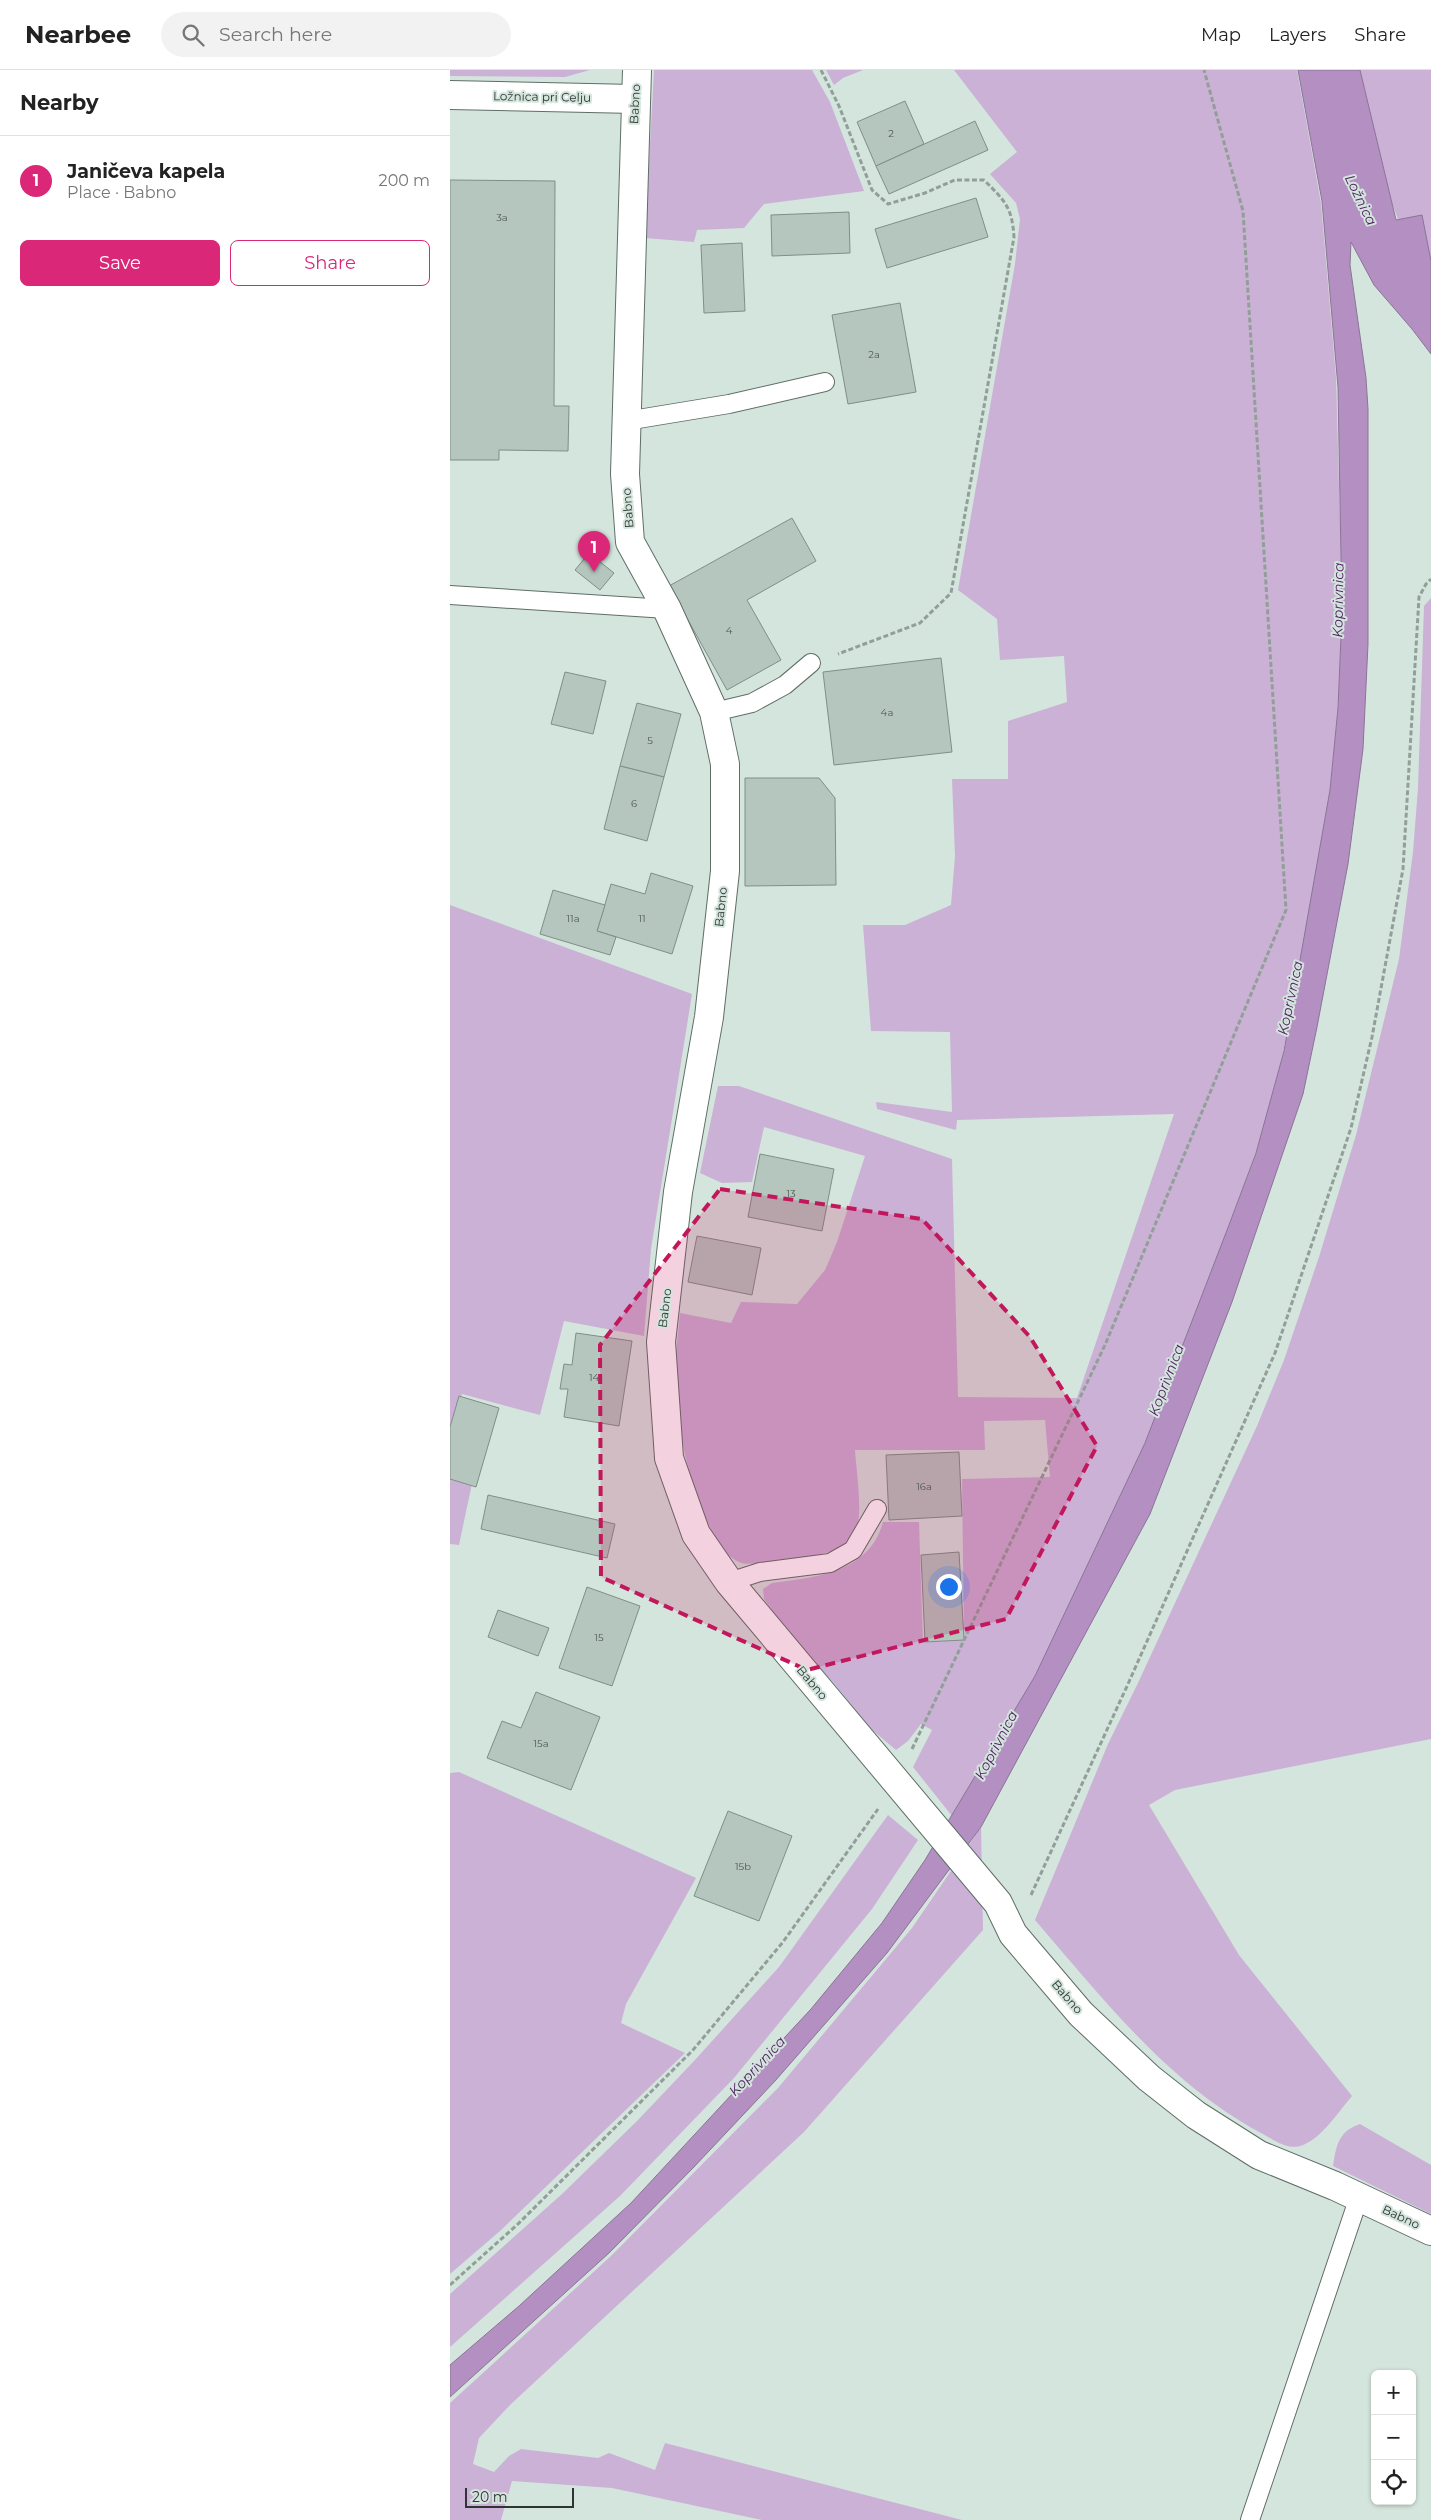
<!DOCTYPE html>
<meta charset="utf-8">
<style>
body{margin:0;font-family:Montserrat,sans-serif;background:#f2f2f2;color:#222}
.controls{position:absolute;right:15px;bottom:15px;display:grid;overflow:hidden;border-radius:8px;box-shadow:0 1px 4px #0004}
.controls button{width:45px;height:45px;display:grid;place-items:center;padding:0;border:0;border-bottom:1px solid #e0e0e0;background:#fff;color:#222;font:25px sans-serif}
.scale{position:absolute;left:15px;bottom:12px;width:109px;box-sizing:border-box;padding-left:5px;border:2px solid #2e3532;border-top:0;font-size:14px;line-height:18px;white-space:nowrap;color:#2e3532;-webkit-text-stroke:4px #d4e5dd;paint-order:stroke}
.you{position:absolute;left:498px;top:1516px;width:18px;height:18px;margin:-12px;border:4px solid #fff;border-radius:50%;background:#1a73e8;box-shadow:0 0 0 8px #1a73e833}
.badge{display:grid;place-items:center;width:32px;height:32px;border-radius:50%;background:#db2777;color:#fff;font-size:16px;font-weight:700}
.pin{position:absolute;translate:-50% -41px;filter:drop-shadow(0 1px 2px #0008)}
.pin::after{content:'';position:absolute;top:26px;width:18px;height:15px;background:inherit;clip-path:polygon(0 0,100% 0,50% 100%)}
.list{margin:0;padding:0;list-style:none}
h2{display:flex;justify-content:space-between;align-items:center;height:65px;margin:0;padding:0 20px;font-size:21px}
h2 small{font-size:16px;font-weight:400;color:#767676}
.list li{display:grid;grid-template-columns:32px 1fr auto;gap:15px;align-items:center;box-sizing:border-box;height:90px;padding:0 20px;border-top:1px solid #e0e0e0}
.list b{display:block;font-size:19px;white-space:nowrap}
.list p{margin:0;font-size:16px;white-space:nowrap;color:#767676}
.list em{font-size:16px;font-style:normal;color:#767676}
.actions{display:flex;gap:10px;padding:15px 20px}
.actions a{flex:1;padding:11px 0;border:1px solid #db2777;border-radius:8px;text-align:center;font-size:18px;color:#db2777}
.actions .main{background:#db2777;color:#fff}
.icon{flex:none;width:28px;height:28px;fill:none;stroke:currentColor;stroke-width:2;stroke-linecap:round;stroke-linejoin:round}
.map{position:relative;flex:none;width:981px;height:2450px;overflow:hidden}
header{display:flex;align-items:center;gap:30px;box-sizing:border-box;height:70px;padding:0 25px;background:#fff;border-bottom:1px solid #e0e0e0}
header strong{font-size:24px}
nav{display:flex;gap:28px;margin-inline-start:auto;font-size:18px}
.search{width:350px;height:45px;background:#f2f2f2;display:flex;align-items:center;gap:12px;box-sizing:border-box;padding:0 18px;border-radius:28px;color:#767676;font-size:19px}
main{display:flex}
aside{flex:1;background:#fff}
.map>svg:first-child{display:block}
</style>
<header>
<strong>Nearbee</strong>
<div class="search"><svg class="icon" aria-label="search" viewBox="0 0 24 24"><circle cx="10" cy="10" r="6"/><path d="M15 15l6 6"/></svg>Search here</div>
<nav><a>Map</a><a>Layers</a><a>Share</a></nav>
</header>
<main>
<aside>
<h2>Nearby<small></small></h2>
<ul class="list">
<li><span class="badge">1</span><div><b>Janičeva kapela</b><p>Place · Babno</p></div><em>200 m</em></li>
</ul>
<div class="actions"><a class="main">Save</a><a>Share</a></div>
</aside>
<div class="map">
<svg width="981" height="2450" viewBox="0 0 981 2450">
<rect width="100%" height="100%" fill="#d4e5dd"/>
<g fill="#cbb1d6">
<polygon points="0,0 140,0 115,7 0,6"/>
<polygon points="204,0 362,0 380,32 414,121 314,134 294,158 247,160 244,172 195,168"/>
<polygon points="376,0 413,0 393,8 384,15"/>
<path d="M504,0H847L871,133L886,307L890,449L892,543L888,638L880,720L867,802V811L827,1013L811,1068L745,1249L666,1446L553,1670L502,1746L463,1697L482,1660L471,1654L458,1671L446,1680L421,1659L383,1612L343,1570L314,1529L313,1519L322,1513C366,1507 419,1503 433,1452H469L473,1572L514,1568L512,1409L600,1407L595,1350L534,1351L535,1380H405C406,1398 414,1448 405,1462C400,1470 390,1478 382,1481C368,1486 304,1497 292,1493C287,1492 279,1486 276,1483C245,1445 227,1363 225,1315C224,1291 228,1267 230,1243L281,1253L291,1232L347,1234L375,1200L387,1172L415,1086L314,1057L302,1112L272,1113L250,1103L268,1016H289L502,1089L508,1327L627,1328L724,1044L507,1050L506,1060L427,1039L426,1032L502,1042L500,962L421,961L413,855H455L501,835L505,786L502,709H558V651L617,632L614,586L550,590L547,549L508,520L565,194L570,149L566,133L540,104L567,82Z"/>
<polygon points="906,0 981,0 981,200 949,152 932,107"/>
<path d="M981,528V1669L725,1720L699,1735L789,1885L902,2026C888,2042 871,2070 850,2076C836,2080 823,2069 811,2063C718,2013 653,1929 585,1850L658,1674L687,1615L807,1356L834,1290L869,1187L906,1065L949,889L963,782L968,718L974,536Z"/>
<polygon points="0,835 242,924 201,1179 194,1266 114,1251 90,1345 12,1324 0,1361"/>
<polygon points="0,1405 23,1409 9,1475 0,1474"/>
<polygon points="9,1702 246,1808 176,1934 171,1953 235,1983 50,2161 0,2204 0,1703"/>
<polygon points="438,1745 468,1770 422,1839 284,2008 170,2126 0,2277 0,2224 112,2124 187,2051 244,1991 329,1897"/>
<polygon points="531,1757 533,1860 354,2062 60,2335 29,2368 23,2394 44,2402 59,2386 71,2379 148,2388 159,2383 205,2400 215,2373 512,2450 312,2450 162,2418 62,2411 51,2450 0,2450 0,2333 161,2186 328,2018 462,1858"/>
<path d="M910,2054L981,2095V2144L883,2096C886,2075 889,2061 910,2054Z"/>
</g>
<polygon fill="#b38fc2" stroke="#8b7497" points="848,0 910,0 946,150 972,145 981,191 981,284 962,259 924,215 901,172 900,195 916,308 918,339 918,574 913,679 898,794 867,957 853,1024 782,1232 700,1444 531,1757 437,1883 325,2011 243,2098 159,2183 0,2327 0,2295 69,2236 181,2133 361,1939 432,1853 475,1790 585,1606 695,1373 779,1155 806,1083 834,981 880,720 888,638 892,543 888,317 872,131"/>
<g fill="#b5c6be" stroke="#7f8f88">
<polygon points="455,31 474,74 426,96 407,52"/>
<polygon points="525,51 538,80 439,124 426,96"/>
<polygon points="0,110 105,111 104,336 119,336 118,381 49,380 49,390 0,390"/>
<polygon points="526,128 538,167 437,198 425,159"/>
<polygon points="399,142 400,183 322,186 321,145"/>
<polygon points="292,173 295,241 254,243 251,175"/>
<polygon points="450,233 466,322 398,334 382,245"/>
<polygon points="342,448 366,491 297,530 331,590 277,620 219,516"/>
<polygon points="139,483 164,503 150,520 125,500"/>
<polygon points="491,588 502,682 384,695 373,602"/>
<polygon points="115,602 156,611 143,664 101,654"/>
<polygon points="187,633 231,644 214,707 170,696"/>
<polygon points="170,696 214,707 197,771 154,759"/>
<polygon points="295,708 369,708 385,728 386,815 295,816"/>
<polygon points="201,803 243,816 222,884 147,861 161,814 195,824"/>
<polygon points="103,820 155,835 147,861 166,867 160,885 90,864"/>
<polygon points="310,1084 384,1099 372,1161 298,1147"/>
<polygon points="247,1166 311,1178 302,1225 238,1212"/>
<polygon points="126,1263 182,1271 169,1356 114,1347 118,1319 110,1319 114,1294 122,1295"/>
<polygon points="9,1326 49,1338 26,1417 0,1409 0,1357"/>
<polygon points="509,1382 512,1446 439,1450 436,1385"/>
<polygon points="38,1425 165,1454 157,1488 31,1459"/>
<polygon points="509,1482 514,1570 475,1572 471,1485"/>
<polygon points="137,1517 190,1536 162,1616 109,1598"/>
<polygon points="48,1540 99,1558 88,1586 38,1567"/>
<polygon points="86,1622 150,1647 121,1720 37,1688 52,1651 71,1658"/>
<polygon points="278,1741 342,1766 309,1851 244,1826"/>
</g>
<g fill="none" stroke-linecap="round" stroke-linejoin="round">
<g stroke="#5f6e67" stroke-width="20">
<g id="service">
<polyline points="176,351 279,334 375,312"/>
<polyline points="0,525 217,539"/>
<polyline points="264,642 302,633 335,615 361,593"/>
<polyline points="279,1512 310,1502 380,1493 403,1480 427,1439"/>
<polyline points="800,2450 909,2127"/>
</g>
</g>
<g stroke="#5f6e67" stroke-width="30">
<g id="minor">
<polyline points="187,0 175,404 180,472 217,539 264,642 275,694 275,801 259,947 228,1122 211,1272 219,1388 246,1464 279,1512 548,1833 563,1864 631,1944 699,2008 746,2045 809,2085 885,2116 981,2161"/>
<polyline points="0,25 185,29"/>
</g>
</g>
<g stroke="#929f99" stroke-width="3" stroke-dasharray="5 2.5" stroke-linecap="butt">
<path d="M371,0L389,36L422,120L438,134L475,123L505,110H534C555,131 562,137 564,167L501,523L470,553L388,584"/>
<polyline points="462,1679 655,1275 836,840 793,141 754,0"/>
<polyline points="581,1825 678,1614 825,1283 901,1058 922,967 953,799 969,527 976,514 981,509"/>
<polyline points="0,2215 68,2154 243,1980 333,1872 428,1739"/>
</g>
<use href="#service" stroke="#fff" stroke-width="18"/>
<use href="#minor" stroke="#fff" stroke-width="28"/>
</g>
<path fill="#c2185b" fill-opacity="0.2" stroke="#c2185b" stroke-width="4" stroke-dasharray="10 6" stroke-linejoin="round" d="M270,1119L472,1149L580,1267L647,1376L556,1549L357,1600L151,1507L150,1275Z"/>
<g text-anchor="middle" stroke-width="4" stroke-linejoin="round" paint-order="stroke">
<g font-size="10" fill="#505955">
<text x="441" y="67">2</text>
<text x="52" y="151">3a</text>
<text x="424" y="288">2a</text>
<text x="279" y="564">4</text>
<text x="437" y="646">4a</text>
<text x="200" y="674">5</text>
<text x="184" y="737">6</text>
<text x="123" y="852">11a</text>
<text x="192" y="852">11</text>
<text x="341" y="1127">13</text>
<text x="144" y="1311">14</text>
<text x="474" y="1420">16a</text>
<text x="149" y="1571">15</text>
<text x="91" y="1677">15a</text>
<text x="293" y="1800">15b</text>
</g>
<g font-size="12" fill="#2e3532" stroke="#d4e5dd">
<text transform="translate(92 27) rotate(1)" y="4">Ložnica pri Celju</text>
<text transform="translate(185 34) rotate(-87)" y="4">Babno</text>
<text transform="translate(178 438) rotate(-94)" y="4">Babno</text>
<text transform="translate(271 837) rotate(-84)" y="4">Babno</text>
<text transform="translate(215 1238) rotate(-83)" y="4">Babno</text>
<text transform="translate(362 1613) rotate(50)" y="4">Babno</text>
<text transform="translate(617 1927) rotate(49)" y="4">Babno</text>
<text transform="translate(951 2147) rotate(25)" y="4">Babno</text>
</g>
<g font-size="14" font-style="italic" fill="#512362" stroke="#d4e5dd">
<text transform="translate(911 130) rotate(64)" y="5">Ložnica</text>
<text transform="translate(888 530) rotate(-89)" y="5">Koprivnica</text>
<text transform="translate(840 928) rotate(-78)" y="5">Koprivnica</text>
<text transform="translate(716 1310) rotate(-69)" y="5">Koprivnica</text>
<text transform="translate(546 1675) rotate(-62)" y="5">Koprivnica</text>
<text transform="translate(307 1996) rotate(-47)" y="5">Koprivnica</text>
</g>
</g>
</svg>
<div class="controls">
<button>+</button>
<button>−</button>
<button><svg class="icon" aria-label="locate" viewBox="0 0 24 24"><circle cx="12" cy="12" r="6"/><path d="M12 2v4M12 18v4M2 12h4M18 12h4"/></svg></button>
</div>
<div class="scale">20 m</div>
<div class="you"></div>
<div class="pin badge" style="left:144px;top:502px">1</div>
</div>
</main>
